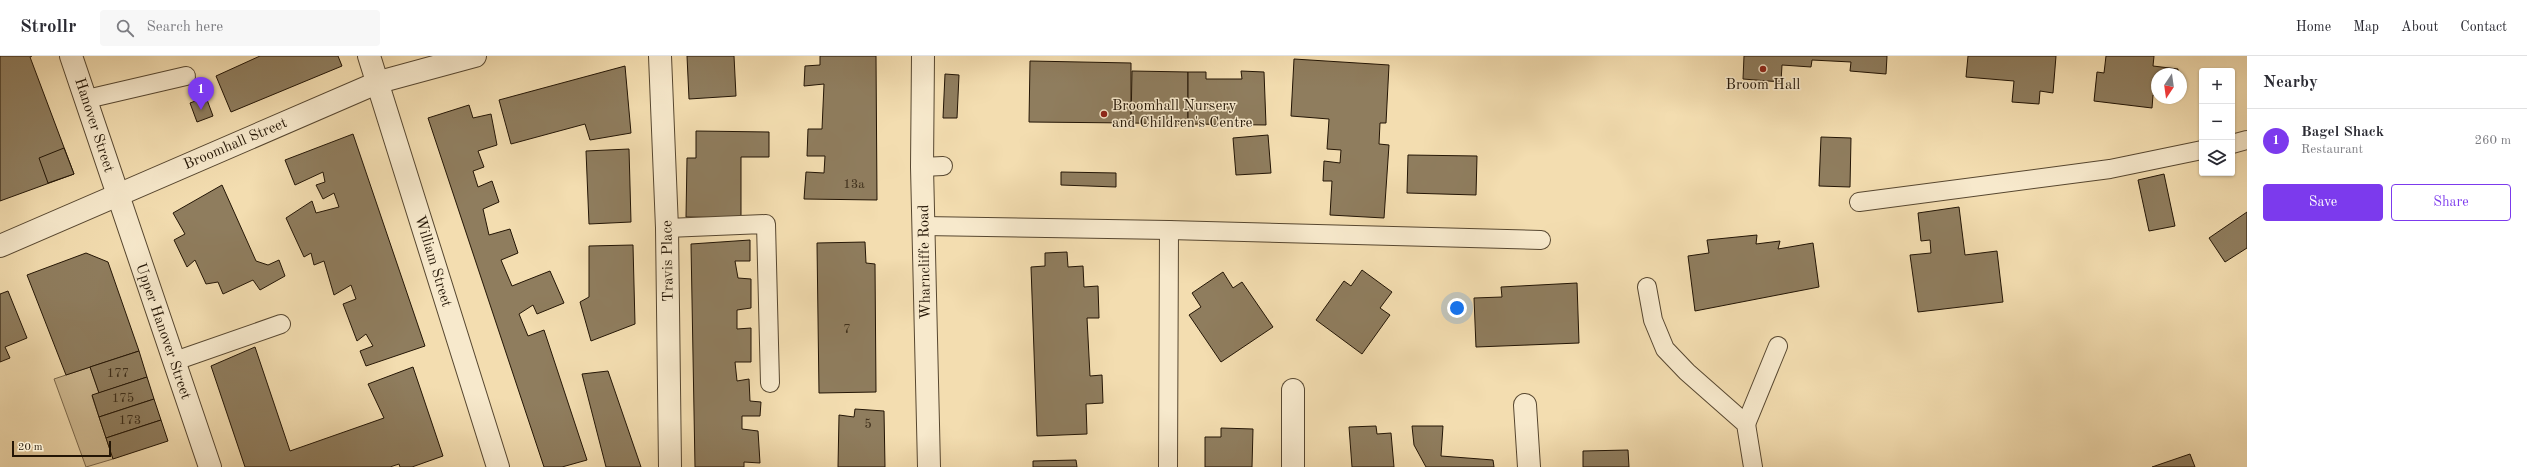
<!DOCTYPE html>
<meta charset="utf-8">
<style>
body{margin:0;font-family:"Old Standard TT",serif;background:#f7f7f7;color:#2b2b33}
.controls{position:absolute;right:12px;top:12px;display:grid;overflow:hidden;border-radius:4px;box-shadow:0 1px 3px #0004}
.controls button{width:36px;height:36px;display:grid;place-items:center;padding:0;border:0;border-bottom:1px solid #e1e1e2;background:#fff;color:#2b2b33;font:20px sans-serif}
.compass{position:absolute;left:2151px;top:12px;width:36px;height:36px;border-radius:50%;background:#fff;box-shadow:0 1px 3px #0004;rotate:193deg}
.scale{position:absolute;left:12px;bottom:10px;width:99px;box-sizing:border-box;padding-left:4px;border:2px solid #231505;border-top:0;font-size:11px;line-height:14px;white-space:nowrap;color:#231505;-webkit-text-stroke:3px #f7e9cc;paint-order:stroke}
.you{position:absolute;left:1457px;top:252px;width:14px;height:14px;margin:-10px;border:3px solid #fff;border-radius:50%;background:#1a73e8;box-shadow:0 0 0 6px #1a73e833}
.badge{display:grid;place-items:center;width:26px;height:26px;border-radius:50%;background:#7c3aed;color:#fff;font-size:13px;font-weight:700}
.pin{position:absolute;translate:-50% -33px;filter:drop-shadow(0 1px 2px #0008)}
.pin::after{content:'';position:absolute;top:21px;width:14px;height:12px;background:inherit;clip-path:polygon(0 0,100% 0,50% 100%)}
.list{margin:0;padding:0;list-style:none}
h2{display:flex;justify-content:space-between;align-items:center;height:52px;margin:0;padding:0 16px;font-size:17px}
h2 small{font-size:13px;font-weight:400;color:#7c7c81}
.list li{display:grid;grid-template-columns:26px 1fr auto;gap:12px;align-items:center;box-sizing:border-box;height:64px;padding:0 16px;border-top:1px solid #e1e1e2}
.list b{display:block;font-size:15px;white-space:nowrap}
.list p{margin:0;font-size:13px;white-space:nowrap;color:#7c7c81}
.list em{font-size:13px;font-style:normal;color:#7c7c81}
.actions{display:flex;gap:8px;padding:12px 16px}
.actions a{flex:1;padding:9px 0;border:1px solid #7c3aed;border-radius:4px;text-align:center;font-size:14px;color:#7c3aed}
.actions .main{background:#7c3aed;color:#fff}
.icon{flex:none;width:22px;height:22px;fill:none;stroke:currentColor;stroke-width:2;stroke-linecap:round;stroke-linejoin:round}
.map{position:relative;flex:none;width:2247px;height:411px;overflow:hidden}
header{display:flex;align-items:center;gap:24px;box-sizing:border-box;height:56px;padding:0 20px;background:#fff;border-bottom:1px solid #e1e1e2}
header strong{font-size:19px}
nav{display:flex;gap:22px;margin-inline-start:auto;font-size:14px}
.search{width:280px;height:36px;background:#f7f7f7;display:flex;align-items:center;gap:10px;box-sizing:border-box;padding:0 14px;border-radius:4px;color:#7c7c81;font-size:15px}
main{display:flex}
aside{flex:1;background:#fff}
.map>svg:first-child{display:block}
</style>
<header>
<strong>Strollr</strong>
<div class="search"><svg class="icon" aria-label="search" viewBox="0 0 24 24"><circle cx="10" cy="10" r="6"/><path d="M15 15l6 6"/></svg>Search here</div>
<nav><a>Home</a><a>Map</a><a>About</a><a>Contact</a></nav>
</header>
<main>
<div class="map">
<svg width="2247" height="411" viewBox="0 0 2247 411">
<rect width="100%" height="100%" fill="#f3ddb0"/>
<filter id="stains"><feTurbulence type="fractalNoise" baseFrequency=".005" numOctaves="4"/><feColorMatrix values="0 0 0 0 .2 0 0 0 0 .09 0 0 0 0 .02 0 0 0 .5 -.17"/></filter>
<radialGradient id="worn" r=".72"><stop offset=".6" stop-color="#630" stop-opacity="0"/><stop offset="1" stop-color="#630" stop-opacity=".3"/></radialGradient>
<polygon fill="#d0bb93" stroke="#7a684c" points="90,311 99,337 92,340 113,403 86,411 54,323"/>
<g fill="#8f7d5e" stroke="#231505">
<polygon points="0,0 32,0 30,1 74,118 0,145"/>
<polygon points="260,0 338,0 342,10 231,56 216,20"/>
<polygon points="687,0 734,0 736,40 689,43"/>
<polygon points="820,0 876,0 877,144 804,143 806,116 824,117 825,100 807,100 808,73 822,73 824,28 804,30 805,10 820,9"/>
<polygon points="1744,0 1887,0 1886,18 1850,15 1851,6 1812,4 1811,11 1782,9 1781,26 1743,23"/>
<polygon points="1968,0 2056,0 2053,37 2040,35 2039,48 2012,46 2014,25 1966,21"/>
<polygon points="2106,0 2154,0 2153,10 2178,13 2178,18 2157,18 2157,40 2153,39 2152,52 2094,45 2097,16 2104,17"/>
<polygon points="1294,3 1389,9 1386,67 1380,67 1379,88 1389,89 1384,162 1330,159 1332,125 1323,125 1324,105 1340,107 1341,94 1327,93 1329,63 1291,60"/>
<polygon points="1030,5 1131,7 1131,67 1029,66"/>
<polygon points="625,10 631,77 590,84 585,68 511,88 499,44"/>
<polygon points="1132,15 1188,16 1188,68 1131,67"/>
<polygon points="1241,15 1264,16 1266,69 1188,68 1188,16 1206,16 1206,23 1242,23"/>
<polygon points="945,18 959,19 957,62 943,62"/>
<polygon points="206,41 213,60 197,66 190,47"/>
<polygon points="469,49 473,62 491,58 497,89 478,95 484,111 473,115 478,131 492,125 499,146 483,153 489,179 510,173 518,197 501,204 512,230 550,215 564,247 537,258 533,249 519,258 528,280 544,274 587,404 562,411 544,411 428,62"/>
<polygon points="696,75 769,76 769,101 741,101 741,162 686,161 687,102 696,102"/>
<polygon points="353,78 425,290 366,310 360,295 373,290 366,278 357,285 343,248 356,243 351,229 334,239 324,205 314,209 311,197 304,201 286,162 312,145 316,157 339,151 334,137 323,143 316,129 325,126 323,116 295,129 285,104"/>
<polygon points="1268,79 1271,117 1236,119 1233,82"/>
<polygon points="1821,81 1851,82 1850,131 1819,130"/>
<polygon points="64,92 74,118 48,127 39,102"/>
<polygon points="629,93 631,166 589,168 586,95"/>
<polygon points="1408,99 1477,100 1476,139 1407,137"/>
<polygon points="1061,116 1116,117 1116,131 1061,129"/>
<polygon points="2164,118 2175,170 2149,175 2138,124"/>
<polygon points="222,129 256,205 268,209 279,204 285,220 260,234 253,224 223,238 218,226 206,228 195,204 187,211 174,184 185,178 173,157"/>
<polygon points="1959,151 1965,199 1997,195 2003,246 1918,256 1910,199 1931,197 1930,184 1921,185 1918,157"/>
<polygon points="2247,156 2247,192 2225,206 2209,182"/>
<polygon points="1757,179 1756,188 1780,185 1778,193 1813,187 1819,231 1695,255 1688,200 1709,197 1707,184"/>
<polygon points="750,184 750,205 735,205 738,222 751,223 751,252 737,254 737,273 751,272 751,306 735,306 737,325 749,323 750,345 761,346 760,360 742,360 742,373 758,375 760,407 744,406 744,411 695,411 691,188"/>
<polygon points="865,186 866,207 875,208 876,336 819,337 817,187"/>
<polygon points="633,189 635,268 591,285 580,246 589,241 589,190"/>
<polygon points="1067,196 1068,211 1083,210 1084,231 1098,230 1099,262 1087,262 1090,320 1102,319 1103,347 1086,348 1087,378 1037,380 1031,211 1045,210 1045,197"/>
<polygon points="86,197 108,206 139,295 66,319 27,219"/>
<polygon points="1362,214 1392,236 1380,252 1390,259 1362,298 1316,264 1344,225 1351,230"/>
<polygon points="1223,216 1233,232 1242,226 1273,271 1221,306 1189,259 1201,251 1192,237"/>
<polygon points="1577,227 1579,287 1476,291 1474,242 1502,241 1501,231"/>
<polygon points="8,235 27,282 5,291 10,302 0,306 0,238"/>
<polygon points="255,291 290,395 384,362 368,328 413,311 443,400 412,411 400,411 399,408 390,411 245,411 211,310"/>
<polygon points="139,295 147,321 99,337 90,311"/>
<polygon points="608,315 641,411 606,411 582,318"/>
<polygon points="147,321 154,343 99,361 92,339"/>
<polygon points="154,343 161,364 106,382 99,361"/>
<polygon points="855,353 884,355 885,411 838,411 839,359 854,361"/>
<polygon points="161,364 168,385 113,403 106,382"/>
<polygon points="1376,370 1377,378 1391,377 1394,411 1352,411 1349,371"/>
<polygon points="1412,370 1443,370 1441,400 1493,404 1494,411 1426,411 1414,389"/>
<polygon points="1221,372 1253,373 1252,411 1205,411 1205,381 1221,381"/>
<polygon points="1628,394 1629,411 1583,411 1583,395"/>
<polygon points="2190,398 2195,411 2152,411"/>
<polygon points="1076,404 1077,411 1033,411 1033,405"/>
</g>
<g fill="none" stroke-linecap="round" stroke-linejoin="round">
<g stroke="#574730" stroke-width="20">
<g id="lane">
<polyline points="87,43 186,20"/>
<polyline points="2232,88 2247,84"/>
<polyline points="922,111 943,110"/>
<polyline points="1859,146 2110,113 2202,94"/>
<polyline points="923,170 1169,174 1541,184"/>
<polyline points="667,172 766,168 770,327"/>
<polyline points="1647,231 1653,264 1665,293 1687,316 1746,368 1753,411"/>
<polyline points="175,305 281,268"/>
<polyline points="1746,368 1778,290"/>
<polyline points="1168,411 1169,174"/>
</g>
</g>
<g stroke="#574730" stroke-width="24">
<g id="street">
<polyline points="71,0 210,411"/>
<polyline points="369,0 498,411"/>
<polyline points="660,0 667,172 670,411"/>
<polyline points="923,0 922,111 929,411"/>
<polyline points="0,190 379,26 475,0"/>
<polyline points="1525,349 1529,411"/>
<polyline points="1293,411 1293,334"/>
</g>
</g>
<use href="#lane" stroke="#f7e9cc" stroke-width="18"/>
<use href="#street" stroke="#f7e9cc" stroke-width="22"/>
</g>
<g fill="#8f2418" stroke="#f7e9cc" stroke-width="1.5">
<circle cx="1763" cy="13" r="4"/>
<circle cx="1104" cy="58" r="4"/>
</g>
<g text-anchor="middle" stroke-width="3" stroke-linejoin="round" paint-order="stroke">
<g font-size="13" fill="#3e2f1b">
<text x="854" y="132">13a</text>
<text x="847" y="277">7</text>
<text x="118" y="321">177</text>
<text x="123" y="346">175</text>
<text x="130" y="368">173</text>
<text x="868" y="372">5</text>
</g>
<g font-size="15" fill="#231505" stroke="#f7e9cc">
<text x="1763" y="33">Broom Hall</text>
<text x="1112" y="54" text-anchor="start">Broomhall Nursery<tspan x="1112" dy="17">and Children's Centre</tspan></text>
</g>
<g font-size="15" fill="#231505" stroke="#f7e9cc">
<text transform="translate(95 69) rotate(72)" y="5">Hanover Street</text>
<text transform="translate(235 87) rotate(-23)" y="5">Broomhall Street</text>
<text transform="translate(434 205) rotate(73)" y="5">William Street</text>
<text transform="translate(667 205) rotate(-91)" y="5">Travis Place</text>
<text transform="translate(924 206) rotate(-91)" y="5">Wharncliffe Road</text>
<text transform="translate(164 275) rotate(71)" y="5">Upper Hanover Street</text>
</g>
</g>
<rect width="100%" height="100%" filter="url(#stains)"/>
<rect width="100%" height="100%" fill="url(#worn)"/>
</svg>
<div class="controls">
<button>+</button>
<button>−</button>
<button><svg class="icon" aria-label="layers" viewBox="0 0 24 24"><path d="M12 4l9 5-9 5-9-5zM3 14l9 5 9-5"/></svg></button>
</div>
<svg class="compass" viewBox="-18 -18 36 36"><path d="M0-13l5 13h-10z" fill="#e53935"/><path d="M0 13l5-13h-10z" fill="#7c7c81"/></svg>
<div class="scale">20 m</div>
<div class="you"></div>
<div class="pin badge" style="left:201px;top:54px">1</div>
</div>
<aside>
<h2>Nearby<small></small></h2>
<ul class="list">
<li><span class="badge">1</span><div><b>Bagel Shack</b><p>Restaurant</p></div><em>260 m</em></li>
</ul>
<div class="actions"><a class="main">Save</a><a>Share</a></div>
</aside>
</main>
